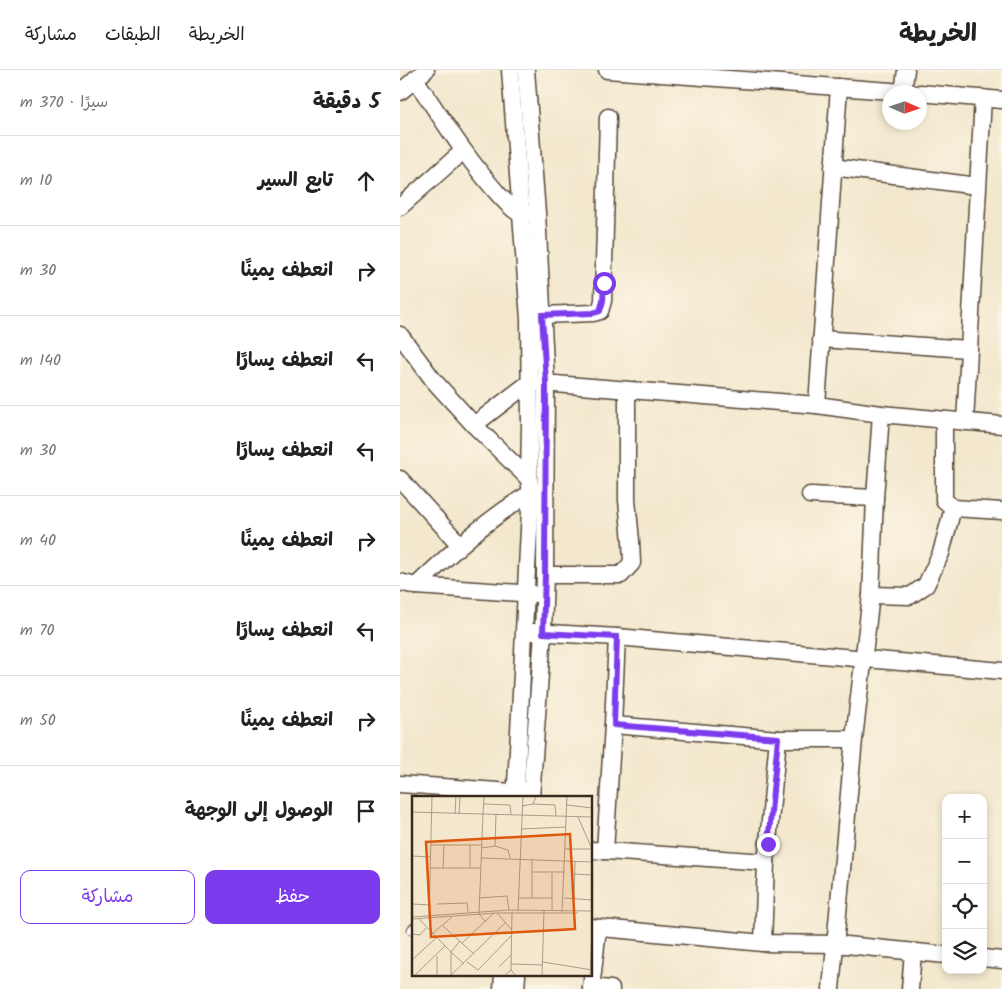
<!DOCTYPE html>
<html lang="ar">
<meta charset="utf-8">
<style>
body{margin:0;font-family:Kalam,"Playpen Sans Arabic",sans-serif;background:#f6f6f6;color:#222;direction:rtl}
.controls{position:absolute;right:15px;bottom:15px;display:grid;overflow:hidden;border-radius:10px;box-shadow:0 2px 8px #0003}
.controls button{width:45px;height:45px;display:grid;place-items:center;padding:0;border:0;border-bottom:1px solid #e0e0e0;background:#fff;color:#222;font:25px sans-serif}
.compass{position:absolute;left:482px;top:15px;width:45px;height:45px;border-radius:50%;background:#fff;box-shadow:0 2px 8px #0003;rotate:93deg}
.stop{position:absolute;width:15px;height:15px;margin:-11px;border:4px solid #7c3aed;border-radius:50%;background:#fff}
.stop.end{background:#7c3aed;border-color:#fff;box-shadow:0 1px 5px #0008}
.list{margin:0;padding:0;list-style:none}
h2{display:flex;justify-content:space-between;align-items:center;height:65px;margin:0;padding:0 20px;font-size:21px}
h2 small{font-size:16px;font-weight:400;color:#767676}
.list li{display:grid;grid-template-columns:32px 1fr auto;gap:15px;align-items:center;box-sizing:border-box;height:90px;padding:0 20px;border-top:1px solid #e0e0e0}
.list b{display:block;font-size:19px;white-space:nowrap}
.list em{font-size:16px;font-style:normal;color:#767676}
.actions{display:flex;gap:10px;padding:15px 20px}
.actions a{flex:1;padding:11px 0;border:1px solid #7c3aed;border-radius:10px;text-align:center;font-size:18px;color:#7c3aed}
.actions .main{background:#7c3aed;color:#fff}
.icon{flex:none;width:28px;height:28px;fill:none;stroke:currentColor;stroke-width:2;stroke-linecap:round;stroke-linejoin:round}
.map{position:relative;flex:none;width:602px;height:919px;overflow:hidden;direction:ltr}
header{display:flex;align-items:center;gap:30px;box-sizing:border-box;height:70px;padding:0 25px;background:#fff;border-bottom:1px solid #e0e0e0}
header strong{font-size:24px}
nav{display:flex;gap:28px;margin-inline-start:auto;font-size:18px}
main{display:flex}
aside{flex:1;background:#fff}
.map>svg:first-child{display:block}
</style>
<header>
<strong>الخريطة</strong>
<nav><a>الخريطة</a><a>الطبقات</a><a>مشاركة</a></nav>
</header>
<main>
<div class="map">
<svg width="602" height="919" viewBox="0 0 602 919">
<rect width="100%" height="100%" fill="#fcf5e5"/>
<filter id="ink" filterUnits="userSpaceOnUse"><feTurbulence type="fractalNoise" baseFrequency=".02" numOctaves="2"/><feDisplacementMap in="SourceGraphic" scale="10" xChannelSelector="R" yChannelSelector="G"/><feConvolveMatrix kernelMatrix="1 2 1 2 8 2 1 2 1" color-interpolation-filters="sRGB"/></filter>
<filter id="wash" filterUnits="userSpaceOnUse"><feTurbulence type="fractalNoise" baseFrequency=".0096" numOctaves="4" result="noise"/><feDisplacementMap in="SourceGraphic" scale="20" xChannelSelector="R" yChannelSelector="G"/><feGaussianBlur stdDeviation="1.12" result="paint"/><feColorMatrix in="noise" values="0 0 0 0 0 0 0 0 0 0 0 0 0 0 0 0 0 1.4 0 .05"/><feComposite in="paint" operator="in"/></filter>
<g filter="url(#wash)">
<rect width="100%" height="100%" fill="#f3e8ce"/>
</g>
<g filter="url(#ink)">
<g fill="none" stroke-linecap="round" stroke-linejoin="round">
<g stroke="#574638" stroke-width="11">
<polyline id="lane" points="12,860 14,858"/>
</g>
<g stroke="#574638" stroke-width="19">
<g id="street">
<path d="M110,0L129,249L130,355L129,409L131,423C125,525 122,626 115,728"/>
<polyline points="126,0 137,143 146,313 145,505 143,563 131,728"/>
<polyline points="207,0 504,22"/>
<path d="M15,9C42,49 67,89 99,125C105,131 112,140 119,143C121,143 126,143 127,143"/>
<polyline points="0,22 26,0"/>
<polyline points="503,22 506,0"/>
<polyline points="520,23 602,30"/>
<polyline points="433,97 577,116"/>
<polyline points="0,137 63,81"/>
<polyline points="142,245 193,243 200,241 203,231 208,47"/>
<polyline points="0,265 34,311 74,355 129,409"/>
<polyline points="421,269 568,279"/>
<polyline points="417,335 439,17"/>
<polyline points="544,350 544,430 553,438 602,441"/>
<polyline points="565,352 583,28"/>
<polyline points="74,355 130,312 417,335 481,344 602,355"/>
<polyline points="0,409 60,475"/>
<polyline points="410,425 475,428"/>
<polyline points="145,505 221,505 232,493 231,471 227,430 227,320"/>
<polyline points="0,512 16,516 134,524"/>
<path d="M16,516C52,482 88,448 131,423"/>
<polyline points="471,525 510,526 526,515 541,483 553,438"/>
<polyline points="133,562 217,567 602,601"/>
<polyline points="213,655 378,669 454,669"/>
<polyline points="0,714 125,723"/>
<polyline points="191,780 366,792"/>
<polyline points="205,781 213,655 217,567"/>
<polyline points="191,857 363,873 436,874 546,885"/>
<polyline points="363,873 366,792 378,669"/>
<polyline points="583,888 602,890"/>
<polyline points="191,917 211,919"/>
<polyline points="102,919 103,905"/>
<polyline points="116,919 117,905"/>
<polyline points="191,919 198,858"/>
<polyline points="431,919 454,669 471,525 475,428 481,344"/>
<polyline points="510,919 513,882"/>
</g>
</g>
<use href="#lane" stroke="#fff" stroke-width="9"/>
<use href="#street" stroke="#fff" stroke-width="16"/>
</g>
</g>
<g fill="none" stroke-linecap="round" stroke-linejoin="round" filter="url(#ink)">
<polyline stroke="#7c3aed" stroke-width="6" points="204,213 203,231 200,241 193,243 142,245 146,313 145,505 143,563 217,567 214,655 378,668 368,774"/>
</g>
<g transform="translate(12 726)">
<rect width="180" height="180" fill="#f3e8ce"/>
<path fill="none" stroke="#a99c88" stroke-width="1" d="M72,0L71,18L180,21M72,8L98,9L99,18M121,8L143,9L144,20M155,9L180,12M110,10L121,8L124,0M0,16L71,18L67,118L74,126M43,18L44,0M47,18L48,0M166,21L180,53M109,33L154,31M19,49H70M83,50L96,54L98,62M69,52L83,50L84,18M153,53H179M0,60L18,61M69,62L180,66M18,72H68M31,72L32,49M58,72V49M121,76H153M162,78L180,79M67,102L95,100L97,114M106,102H140M120,102V64M152,102L180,104M162,103L163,65M1,108L17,109M25,108L55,107L56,116M140,114V77M106,115L111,0M150,116L155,0M85,117L100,134M0,121L97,114L180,115M0,123L84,117H166M7,123L39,156V179M17,123L20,0M31,130L62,158M0,138L8,139L14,132M20,138L40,121M48,145L39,156L52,168M50,147L82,117M25,160V180M0,164L24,142M55,166L66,174L99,140M131,166L180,174M99,168L131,169M87,171L99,159M99,174L100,117M39,179L93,127M2,180L33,150M92,180L99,174L104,180M130,180L132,115M178,180L180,133"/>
<path fill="#df570d" fill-opacity="0.15" stroke="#df570d" stroke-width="2.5" d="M158,38L163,133L19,141L14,46Z"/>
<rect width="180" height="180" fill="none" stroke="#3b2a1e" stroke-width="2.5"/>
</g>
</svg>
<div class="controls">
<button>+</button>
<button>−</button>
<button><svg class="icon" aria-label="locate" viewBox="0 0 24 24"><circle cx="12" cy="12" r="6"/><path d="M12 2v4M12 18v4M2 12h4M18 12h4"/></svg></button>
<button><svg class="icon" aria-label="layers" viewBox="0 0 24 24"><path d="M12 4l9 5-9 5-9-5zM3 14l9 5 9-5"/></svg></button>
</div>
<svg class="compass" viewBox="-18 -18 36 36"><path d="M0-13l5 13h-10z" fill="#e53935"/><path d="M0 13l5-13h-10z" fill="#767676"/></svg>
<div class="stop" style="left:204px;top:213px"></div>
<div class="stop end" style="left:368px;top:774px"></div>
</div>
<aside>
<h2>5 دقيقة<small>سيرًا · 370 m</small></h2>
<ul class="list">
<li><svg class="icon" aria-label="ahead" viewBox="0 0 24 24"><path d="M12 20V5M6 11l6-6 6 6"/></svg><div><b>تابع السير</b></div><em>10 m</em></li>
<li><svg class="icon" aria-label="right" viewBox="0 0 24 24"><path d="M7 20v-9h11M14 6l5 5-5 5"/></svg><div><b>انعطف يمينًا</b></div><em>30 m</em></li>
<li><svg class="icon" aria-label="left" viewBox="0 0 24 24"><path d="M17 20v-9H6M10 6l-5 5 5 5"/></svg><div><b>انعطف يسارًا</b></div><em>140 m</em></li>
<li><svg class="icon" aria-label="left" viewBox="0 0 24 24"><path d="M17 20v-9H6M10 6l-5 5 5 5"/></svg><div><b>انعطف يسارًا</b></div><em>30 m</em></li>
<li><svg class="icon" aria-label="right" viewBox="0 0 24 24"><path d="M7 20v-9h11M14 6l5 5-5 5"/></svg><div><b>انعطف يمينًا</b></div><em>40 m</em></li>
<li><svg class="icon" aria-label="left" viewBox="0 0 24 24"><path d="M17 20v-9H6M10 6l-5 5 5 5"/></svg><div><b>انعطف يسارًا</b></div><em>70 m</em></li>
<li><svg class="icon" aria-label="right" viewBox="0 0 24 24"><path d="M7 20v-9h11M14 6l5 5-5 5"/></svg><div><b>انعطف يمينًا</b></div><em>50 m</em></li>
<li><svg class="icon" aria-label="arrive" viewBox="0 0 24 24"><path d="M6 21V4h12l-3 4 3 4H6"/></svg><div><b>الوصول إلى الوجهة</b></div></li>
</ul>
<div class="actions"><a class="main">حفظ</a><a>مشاركة</a></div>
</aside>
</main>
